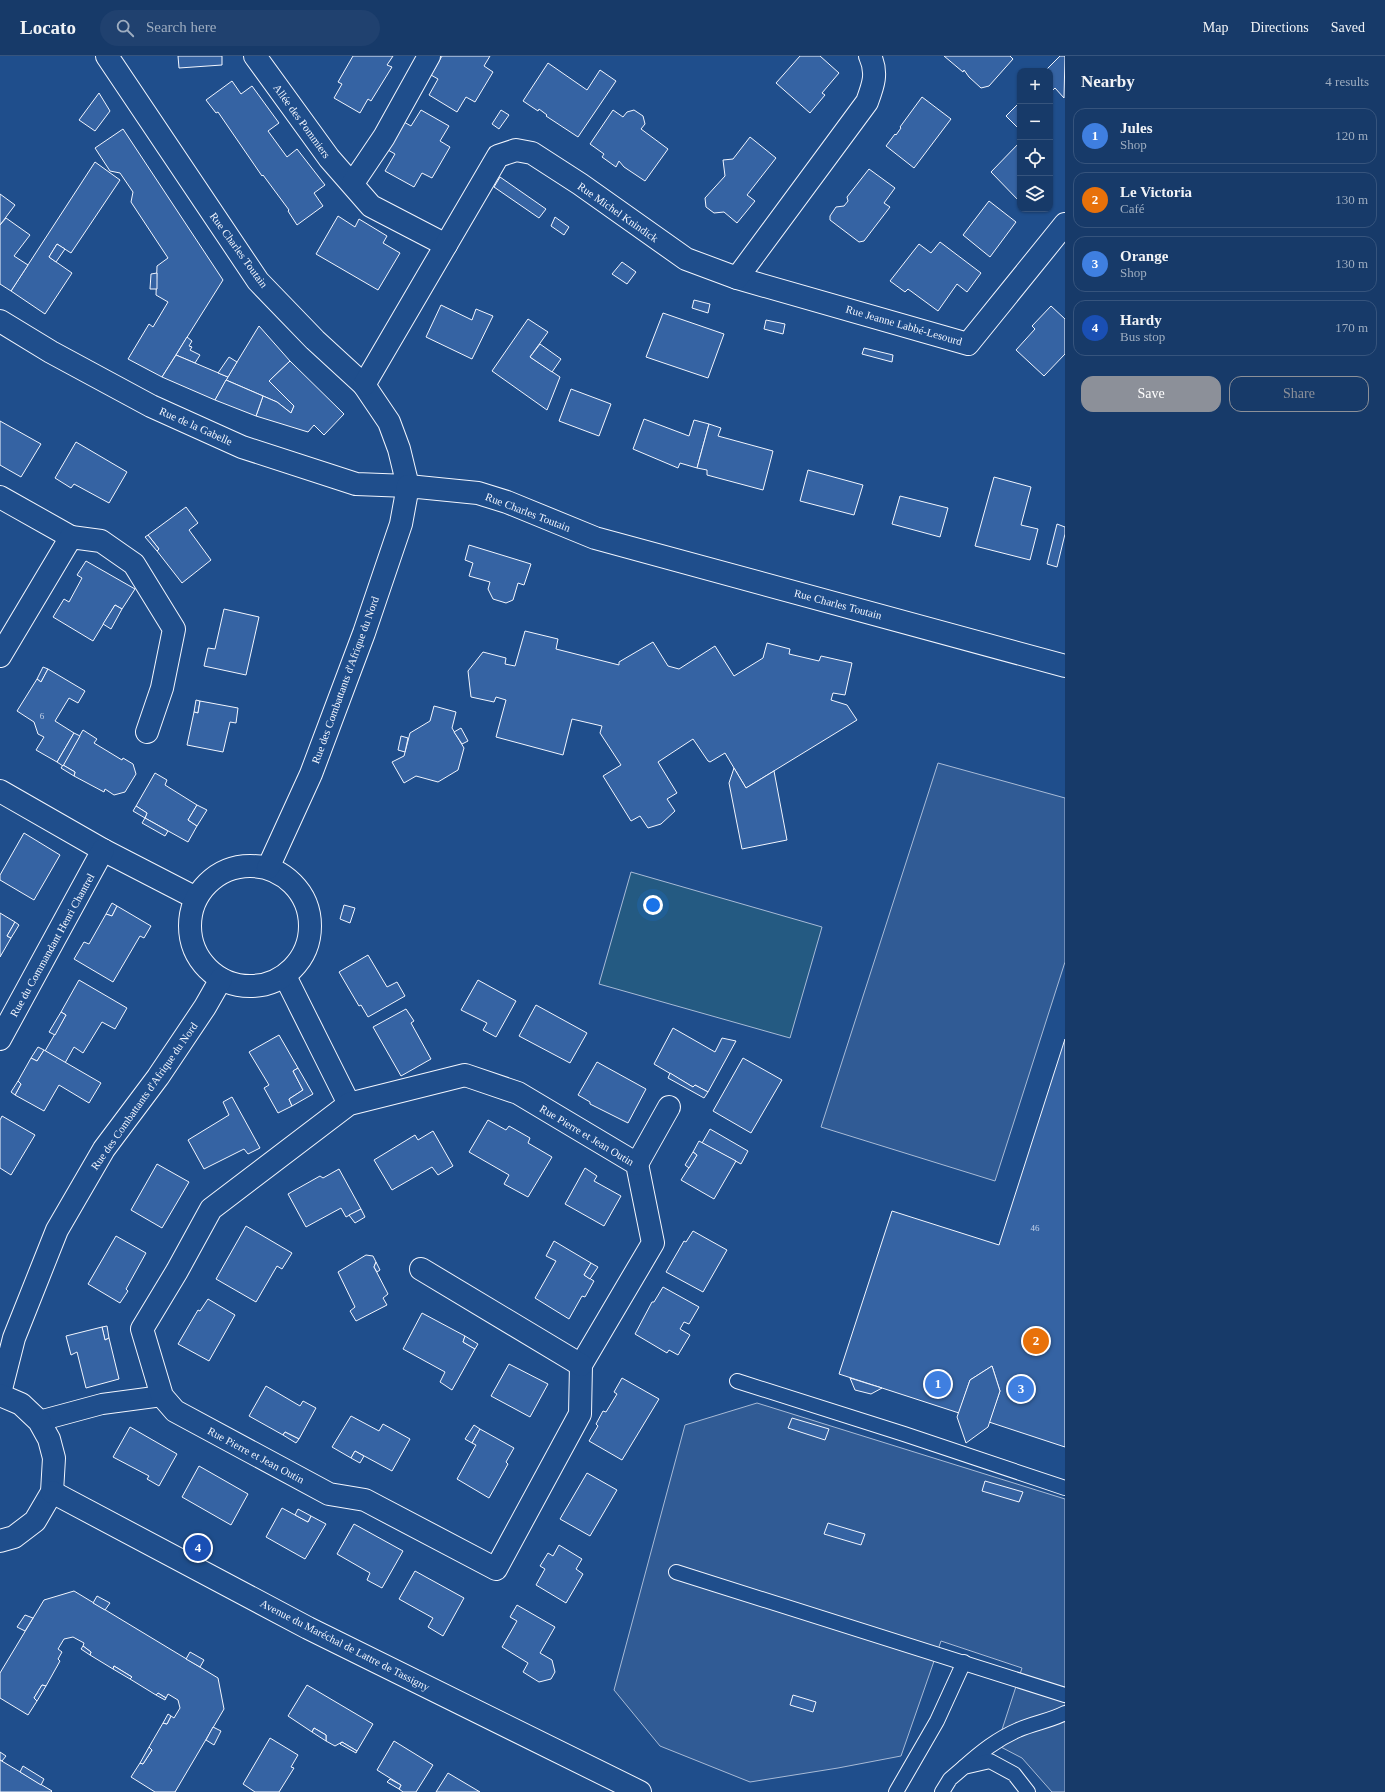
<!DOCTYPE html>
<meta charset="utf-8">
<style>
body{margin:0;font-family:"Times New Roman",serif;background:#20416f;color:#f1f3f6}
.controls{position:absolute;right:12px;top:12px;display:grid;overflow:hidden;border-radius:8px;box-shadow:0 1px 3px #0004}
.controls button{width:36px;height:36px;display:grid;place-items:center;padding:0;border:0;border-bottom:1px solid #36547d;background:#173a69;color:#f1f3f6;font:20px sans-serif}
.you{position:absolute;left:653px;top:849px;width:14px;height:14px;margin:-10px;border:3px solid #fff;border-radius:50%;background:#1a73e8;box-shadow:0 0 0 6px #1a73e833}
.badge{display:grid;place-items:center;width:26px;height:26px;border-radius:50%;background:#8c9099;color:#fff;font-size:13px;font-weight:700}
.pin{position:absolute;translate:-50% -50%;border:2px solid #fff;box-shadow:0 1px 4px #0006}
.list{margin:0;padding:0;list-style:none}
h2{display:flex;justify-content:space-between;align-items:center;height:52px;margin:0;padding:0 16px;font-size:17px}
h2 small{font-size:13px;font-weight:400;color:#9eadc0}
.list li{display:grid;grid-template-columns:26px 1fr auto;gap:12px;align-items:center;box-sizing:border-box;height:56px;margin:0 8px 8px;padding:0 8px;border:1px solid #36547d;border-radius:12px}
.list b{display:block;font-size:15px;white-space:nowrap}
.list p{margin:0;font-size:13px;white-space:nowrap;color:#9eadc0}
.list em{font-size:13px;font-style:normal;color:#9eadc0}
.actions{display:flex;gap:8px;padding:12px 16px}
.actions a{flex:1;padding:9px 0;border:1px solid #8c9099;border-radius:12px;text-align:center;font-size:14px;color:#8c9099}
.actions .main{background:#8c9099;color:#fff}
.icon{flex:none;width:22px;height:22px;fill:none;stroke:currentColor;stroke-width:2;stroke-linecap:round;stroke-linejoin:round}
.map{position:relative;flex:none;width:1065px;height:1736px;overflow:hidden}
header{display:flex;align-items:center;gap:24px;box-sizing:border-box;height:56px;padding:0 20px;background:#173a69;border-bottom:1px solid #36547d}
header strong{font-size:19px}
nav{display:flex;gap:22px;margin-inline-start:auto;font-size:14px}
.search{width:280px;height:36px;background:#20416f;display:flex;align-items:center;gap:10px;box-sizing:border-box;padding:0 14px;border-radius:22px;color:#9eadc0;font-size:15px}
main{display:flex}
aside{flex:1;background:#173a69}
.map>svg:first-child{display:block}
</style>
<header>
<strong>Locato</strong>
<div class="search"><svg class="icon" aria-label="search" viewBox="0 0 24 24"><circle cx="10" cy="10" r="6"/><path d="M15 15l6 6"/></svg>Search here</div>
<nav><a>Map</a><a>Directions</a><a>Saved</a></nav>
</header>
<main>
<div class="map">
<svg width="1065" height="1736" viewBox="0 0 1065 1736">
<rect width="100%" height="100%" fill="#1f4e8c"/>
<polygon fill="#245a82" stroke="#a8bbd7" points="631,816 822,871 790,982 599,928"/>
<g fill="#305b95" stroke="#a8bbd7">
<polygon points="938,707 1065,742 1065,906 995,1125 821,1071"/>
<polygon points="757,1347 1065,1443 1065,1736 1052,1736 1022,1702 997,1689 1022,1612 941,1585 901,1700 838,1712 750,1726 660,1690 614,1634 685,1369"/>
</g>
<g fill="#3563a3" stroke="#f2f6ff">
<polygon points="178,0 222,0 222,9 179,12"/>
<polygon points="353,0 393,0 387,9 392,11 371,45 368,43 360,57 334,42 342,28 338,26"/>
<polygon points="442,0 490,0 484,10 493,16 475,46 466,41 457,56 429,39 438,23 431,19"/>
<polygon points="800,0 820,0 839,17 822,37 825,39 810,57 776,27"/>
<polygon points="944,0 1010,0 1013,3 989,30 981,32 969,21 964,14 963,16"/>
<polygon points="1060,0 1065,0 1064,42 1055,32 1050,37 1050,15 1045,15"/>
<polygon points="548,7 587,34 600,14 616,25 578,81 546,60 547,59 539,53 538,55 523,45"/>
<polygon points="232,25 241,38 252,30 279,67 268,75 287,101 297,93 325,129 314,137 323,150 297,169 288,155 289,154 263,119 262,120 218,56 216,57 206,44"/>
<polygon points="99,37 110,55 95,75 79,64"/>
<polygon points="922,41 951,63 914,112 886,90 895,78 896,79 901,72 900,71"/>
<polygon points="1020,46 1020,74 1006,60"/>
<polygon points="421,54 449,70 440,85 450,91 432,122 422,117 414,131 385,115 395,98 388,94 404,66 411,70"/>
<polygon points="501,54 509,59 499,73 492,68"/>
<polygon points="613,54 623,61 627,56 634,54 643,60 645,68 641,73 668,93 645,125 624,111 619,105 616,111 602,101 604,98 590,88"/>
<polygon points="123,73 223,224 162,321 128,303 149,268 153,271 168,246 156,239 157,210 168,202 131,146 133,136 120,117 110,115 95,92"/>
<polygon points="750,81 776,102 747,139 755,145 737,167 724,156 714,157 706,151 705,142 725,120 723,104 733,103"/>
<polygon points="1020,86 1020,146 991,116"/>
<polygon points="95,106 120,124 71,197 57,188 49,201 72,217 45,258 11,235"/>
<polygon points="869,113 895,132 884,147 890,151 864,185 859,186 830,164 830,160 836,151 844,150 848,145 847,141"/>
<polygon points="500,121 546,153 539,162 494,131"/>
<polygon points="0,138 15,149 0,169"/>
<polygon points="989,145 1016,166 990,201 963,179"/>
<polygon points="338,160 355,171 359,163 387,180 383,187 400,197 378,234 316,198"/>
<polygon points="555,161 569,171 564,179 551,170"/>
<polygon points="6,162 30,179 14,200 28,209 11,235 0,228 0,169"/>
<polygon points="940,186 981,217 967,236 957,228 938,255 908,233 905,236 890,225 919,188 931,197"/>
<polygon points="57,188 65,193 56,206 49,201"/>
<polygon points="622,206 636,216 627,228 612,218"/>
<polygon points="157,217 157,233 150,233 151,218"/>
<polygon points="694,244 710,248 708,257 692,252"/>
<polygon points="441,249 472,264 476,253 493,260 472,303 426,281"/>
<polygon points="1051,250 1065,263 1065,298 1044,320 1016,294 1035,273 1032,270"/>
<polygon points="663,257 724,278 708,322 646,301"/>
<polygon points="528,263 548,276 530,301 560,321 547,354 492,315"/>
<polygon points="766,264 785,268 783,278 764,273"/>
<polygon points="259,270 290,305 269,325 294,350 291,357 277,346 226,324"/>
<polygon points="187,281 192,285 189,290 192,291 190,294 200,299 195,307 176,299"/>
<polygon points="540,288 561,303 552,316 530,301"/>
<polygon points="864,292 893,299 892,306 862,298"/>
<polygon points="176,299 228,321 215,344 162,321"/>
<polygon points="229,301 237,306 228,321 218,317"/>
<polygon points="290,305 344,358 324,379 314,369 308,376 256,360 263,340 277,346 291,357 294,350 269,325"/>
<polygon points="226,324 263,340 256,360 215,344"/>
<polygon points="571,333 611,348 599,380 559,365"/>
<polygon points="644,363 689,380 694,364 709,368 697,412 680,407 678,412 633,393"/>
<polygon points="0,365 41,388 21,421 0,409"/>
<polygon points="709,368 721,372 718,380 773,395 763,434 707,419 707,414 697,412"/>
<polygon points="76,386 127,416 109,447 74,428 71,432 55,422"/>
<polygon points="808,414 863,429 854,459 800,445"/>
<polygon points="994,421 1031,431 1021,469 1038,473 1030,504 975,490"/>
<polygon points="900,440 948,452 940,481 892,468"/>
<polygon points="186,451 198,467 189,474 211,504 182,527 157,495 159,493 148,479"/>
<polygon points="1057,468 1065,471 1065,478 1057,511 1047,508"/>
<polygon points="148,479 159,493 157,495 145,481"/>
<polygon points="469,489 531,508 524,529 518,527 513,544 506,547 493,543 488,533 490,526 469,520 473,507 465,504"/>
<polygon points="86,505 135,533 122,553 115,549 93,585 53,561 64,543 69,546 82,522 77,519"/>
<polygon points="115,549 122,553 111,573 103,568"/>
<polygon points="224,553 259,561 246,619 204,610 208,592 215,593"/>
<polygon points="525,575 558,583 556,593 619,609 619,606 653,586 668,610 679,613 715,590 734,620 763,602 767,587 790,593 789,598 819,605 821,600 852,607 845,639 833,637 831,644 847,649 857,664 746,732 725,697 710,706 708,705 693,683 658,706 677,737 667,743 675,755 661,768 648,772 640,760 631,765 603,720 621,709 600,677 602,670 572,663 563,699 496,681 506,644 496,641 494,646 471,641 468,615 483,596 506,602 505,608 515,610"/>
<polygon points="43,611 48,613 41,626 37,623"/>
<polygon points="48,613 85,635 78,647 69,642 55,665 74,677 57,706 36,694 44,681 38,678 34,666 17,655 37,623 41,626"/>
<polygon points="196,644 200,645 198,657 194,656"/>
<polygon points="200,645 238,652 236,667 230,666 223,696 187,689 194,656 198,657"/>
<polygon points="434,650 456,656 452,672 464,692 458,714 438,726 416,720 404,727 392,706 404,700 410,677 430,665"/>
<polygon points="461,672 468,685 462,688 454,676"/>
<polygon points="83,674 97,683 94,687 122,704 123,702 133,708 136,718 125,736 114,739 105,733 104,736 74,720 75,716 63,709"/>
<polygon points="74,677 80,680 63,710 57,706"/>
<polygon points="401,680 408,682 405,696 398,694"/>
<polygon points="63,709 75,716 74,720 61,712"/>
<polygon points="734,712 746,732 774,715 787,784 742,793 729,727"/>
<polygon points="155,717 167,724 165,729 197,749 188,764 197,770 188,786 145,762 147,757 136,750"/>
<polygon points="197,749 207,754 197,770 188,764"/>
<polygon points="136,750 147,757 145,762 133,755"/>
<polygon points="145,762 168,775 165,780 142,767"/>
<polygon points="24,777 60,799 34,844 0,824 0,819"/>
<polygon points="112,847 117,850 112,860 106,858"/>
<polygon points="344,849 355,852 350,867 340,863"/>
<polygon points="117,850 151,870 144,882 140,880 113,926 74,903 84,886 89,888 106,858 112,860"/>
<polygon points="0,857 15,866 7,880 11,882 0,901"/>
<polygon points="15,866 19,869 11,882 7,880"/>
<polygon points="368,899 387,931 397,926 405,940 368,961 361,949 359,950 339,916"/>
<polygon points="79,924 127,952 115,973 102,966 83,997 74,991 65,1007 45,995 66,959 61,956"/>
<polygon points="478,924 516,945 496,981 483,974 487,967 461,954"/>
<polygon points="536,949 587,977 570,1007 519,980"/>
<polygon points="406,953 414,965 411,967 431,1003 401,1020 373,971"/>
<polygon points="61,956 66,959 55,979 49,976"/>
<polygon points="673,972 715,996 722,982 736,985 708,1036 695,1029 693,1031 654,1008"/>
<polygon points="279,979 298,1012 293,1015 303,1034 289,1043 292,1050 278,1057 264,1032 269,1029 249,996"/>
<polygon points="1065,983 1065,1391 989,1366 1000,1335 992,1310 970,1324 959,1357 839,1318 892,1155 999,1189"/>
<polygon points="38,991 44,994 37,1005 31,1002"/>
<polygon points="44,994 101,1027 89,1047 59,1029 44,1055 15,1039 21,1028 18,1025 31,1002 37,1005"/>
<polygon points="743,1002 782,1024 751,1077 713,1055"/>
<polygon points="597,1006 646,1033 628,1067 590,1048 590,1046 578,1039"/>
<polygon points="298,1012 313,1038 292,1050 289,1043 303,1034 293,1015"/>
<polygon points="670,1017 693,1031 695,1029 708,1036 704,1042 668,1022"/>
<polygon points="18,1025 21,1028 15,1039 11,1036"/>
<polygon points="232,1041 260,1092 248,1098 244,1093 204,1113 188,1084 229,1059 223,1046"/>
<polygon points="2,1060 35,1079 11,1119 0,1112 0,1064"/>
<polygon points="488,1064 506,1074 509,1070 530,1082 528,1087 552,1101 528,1141 504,1128 509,1119 469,1096"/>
<polygon points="710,1073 748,1095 741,1108 702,1087"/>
<polygon points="433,1075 453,1110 438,1119 432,1111 392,1134 374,1104 415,1079 418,1084"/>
<polygon points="699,1085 736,1105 714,1143 681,1124 697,1099 693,1096"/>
<polygon points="693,1096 697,1099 689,1112 685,1109"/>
<polygon points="157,1108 189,1126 162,1172 131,1154"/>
<polygon points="585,1112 597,1120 594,1125 621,1140 604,1170 565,1148"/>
<polygon points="339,1113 361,1153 346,1161 341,1152 306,1171 288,1138 320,1120 323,1122"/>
<polygon points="361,1153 365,1161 355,1167 349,1159"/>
<polygon points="246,1170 292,1197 282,1213 277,1210 256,1246 216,1223"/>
<polygon points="693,1175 727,1194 703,1236 666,1216 684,1185 686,1186"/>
<polygon points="116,1180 146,1197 126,1233 128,1235 120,1247 88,1228"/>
<polygon points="554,1185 591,1207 584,1219 594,1225 585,1241 582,1240 569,1263 535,1242 556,1205 546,1200"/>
<polygon points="366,1199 373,1200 376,1206 374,1211 388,1238 383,1242 387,1249 356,1265 350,1255 355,1251 338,1216"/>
<polygon points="376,1206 380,1214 377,1216 374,1211"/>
<polygon points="591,1207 598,1211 590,1223 584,1219"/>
<polygon points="663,1231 699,1251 689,1268 684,1266 680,1273 690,1279 678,1299 669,1294 667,1297 635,1278 652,1246 654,1246"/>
<polygon points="208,1243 235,1259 209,1305 178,1288 198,1254 200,1255"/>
<polygon points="422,1257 465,1280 463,1286 475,1293 452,1334 440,1326 445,1316 403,1293"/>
<polygon points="107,1270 109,1282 105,1284 102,1271"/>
<polygon points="102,1271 105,1284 109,1282 119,1323 86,1332 77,1296 71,1299 66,1280"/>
<polygon points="465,1280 478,1288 475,1293 463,1286"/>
<polygon points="509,1308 548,1328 530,1361 491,1340"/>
<polygon points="992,1310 1000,1335 988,1371 966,1387 957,1361 970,1324"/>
<polygon points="622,1322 659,1343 622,1404 589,1385 598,1370 596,1368 603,1355 606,1356 617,1338 614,1336"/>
<polygon points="850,1322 869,1328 882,1332 871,1338 855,1334"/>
<polygon points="266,1330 300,1350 303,1345 316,1352 299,1383 285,1376 283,1379 249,1360"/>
<polygon points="351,1360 379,1375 383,1368 410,1383 392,1415 355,1395 351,1402 332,1391"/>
<polygon points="792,1362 829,1373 825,1384 788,1372"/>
<polygon points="474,1369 480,1373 472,1387 465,1383"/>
<polygon points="130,1371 177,1398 159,1430 147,1423 149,1420 113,1401"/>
<polygon points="480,1373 514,1392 506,1406 508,1408 489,1442 457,1423 476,1389 472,1387"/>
<polygon points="285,1376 299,1383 296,1387 283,1379"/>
<polygon points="355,1395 364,1400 360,1407 351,1402"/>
<polygon points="199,1410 248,1438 231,1469 182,1441"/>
<polygon points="587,1417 617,1434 590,1480 560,1463"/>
<polygon points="985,1425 1023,1436 1019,1446 982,1435"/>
<polygon points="282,1452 308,1466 311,1460 326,1468 305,1503 266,1481"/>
<polygon points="298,1453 311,1460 308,1466 295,1459"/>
<polygon points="828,1467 865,1478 861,1489 824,1478"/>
<polygon points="354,1468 403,1495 382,1532 367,1524 370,1517 337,1498"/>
<polygon points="559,1489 582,1503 576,1513 583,1518 566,1547 536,1529 545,1513 540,1510 548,1497 553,1500"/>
<polygon points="415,1515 464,1542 443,1580 428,1571 433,1562 399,1543"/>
<polygon points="74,1535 218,1622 224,1653 175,1736 155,1736 131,1721 140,1707 143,1708 152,1694 149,1691 163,1667 167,1668 171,1660 174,1662 180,1652 178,1644 168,1638 166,1642 158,1637 156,1639 130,1623 132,1621 114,1610 113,1613 90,1599 91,1596 83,1590 84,1587 73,1581 64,1583 58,1593 62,1596 58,1603 60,1605 46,1630 42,1629 34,1642 37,1645 28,1659 0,1642 0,1617 44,1544"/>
<polygon points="97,1540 110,1547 105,1554 93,1547"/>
<polygon points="517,1549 555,1571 540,1597 552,1604 555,1616 551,1623 539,1626 523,1616 528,1607 502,1591 517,1565 510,1561"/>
<polygon points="25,1559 33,1562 25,1575 17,1571"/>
<polygon points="83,1590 91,1596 90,1599 81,1593"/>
<polygon points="190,1596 204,1604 200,1611 186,1603"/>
<polygon points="114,1610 132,1621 130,1623 113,1613"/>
<polygon points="42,1629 46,1630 37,1645 34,1642"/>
<polygon points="307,1629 373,1668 357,1695 342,1686 335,1690 326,1685 326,1679 314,1672 312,1676 288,1660"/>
<polygon points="158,1637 166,1642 165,1644 156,1639"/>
<polygon points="793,1639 816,1646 813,1656 790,1649"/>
<polygon points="168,1658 171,1660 167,1668 163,1667"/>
<polygon points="213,1671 221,1675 214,1689 206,1684"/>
<polygon points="314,1672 326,1679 326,1685 312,1676"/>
<polygon points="270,1682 298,1699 291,1711 294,1712 279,1736 255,1736 243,1728"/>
<polygon points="394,1685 433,1709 416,1736 403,1736 399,1733 401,1729 377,1714"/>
<polygon points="342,1686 357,1695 356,1697 340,1688"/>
<polygon points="149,1691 152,1694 143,1708 140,1707"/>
<polygon points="0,1696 6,1700 2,1705 0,1704"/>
<polygon points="0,1704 52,1735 51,1736 0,1736"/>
<polygon points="23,1710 44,1723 41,1729 20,1716"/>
<polygon points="448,1717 480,1736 436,1736"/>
<polygon points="390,1723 401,1729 399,1733 387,1726"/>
</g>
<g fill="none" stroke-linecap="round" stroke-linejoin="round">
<g stroke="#f2f6ff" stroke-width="16">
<g id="service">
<polyline points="737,1325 904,1378 1065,1432"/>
<polyline points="676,1516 1065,1639"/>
<path d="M964,1711C981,1696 997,1683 1018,1674C1033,1667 1050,1665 1065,1657"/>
<polyline points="896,1736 937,1665 964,1606"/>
<polyline points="942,1736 950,1723 964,1711 990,1705 1014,1718 1028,1736"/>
</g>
</g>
<g stroke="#f2f6ff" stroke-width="22">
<polyline id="pedestrian" points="39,1365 102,1348 162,1340"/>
</g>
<g stroke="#f2f6ff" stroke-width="24">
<g id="minor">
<polyline points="255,0 329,102 371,150 446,189"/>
<polyline points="353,127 384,81 429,0"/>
<polyline points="737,222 968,288 1065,168"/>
<polyline points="0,265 51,296 151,350 242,391 356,428 408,430 399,393 389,366 364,329 315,284 258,225 107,0"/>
<path d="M364,329L498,100L516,94L532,97L580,128L686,203L737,222L867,46C873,30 878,17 870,0"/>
<polyline points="0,441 71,481"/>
<polyline points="0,600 71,481 101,485 134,508 174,573 162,632 147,676"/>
<polyline points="0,735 103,794 196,842"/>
<polyline points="285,920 349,1048"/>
<polyline points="0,983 103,794"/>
<polygon points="465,1019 518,1037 637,1108 653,1187 581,1309 580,1358 496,1513 365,1444 329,1438 175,1355 162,1340 142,1273 177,1215 211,1153 349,1048"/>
<polyline points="637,1108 669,1051"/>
<polyline points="421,1213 581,1309"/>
</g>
</g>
<g stroke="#f2f6ff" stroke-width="24">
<g id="tertiary">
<circle cx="250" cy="870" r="60"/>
<polyline points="268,812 311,718 364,577 401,468 408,430 478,437 507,446 595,482 1065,610"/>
<polyline points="0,1337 14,1282 57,1174 104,1093 158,1021 205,951 221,923"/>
<polyline points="0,1339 21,1348 39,1365 49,1383 54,1402 52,1436 35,1465 14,1481 0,1485"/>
<polyline points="52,1436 308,1572 640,1736"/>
</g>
</g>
<use href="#service" stroke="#1f4e8c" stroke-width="14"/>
<use href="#pedestrian" stroke="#1f4e8c" stroke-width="20"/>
<use href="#minor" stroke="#1f4e8c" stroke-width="22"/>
<use href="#tertiary" stroke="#1f4e8c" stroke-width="22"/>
</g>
<g text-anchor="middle" stroke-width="3" stroke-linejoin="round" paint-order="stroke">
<g font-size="9" fill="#c3d1e8">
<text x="42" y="663">6</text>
<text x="1035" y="1175">46</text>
</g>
<g font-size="11" fill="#f2f6ff" stroke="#1f4e8c">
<text transform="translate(302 65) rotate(54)" y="4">Allée des Pommiers</text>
<text transform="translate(618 156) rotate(35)" y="4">Rue Michel Knindick</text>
<text transform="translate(239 194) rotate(54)" y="4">Rue Charles Toutain</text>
<text transform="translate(904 269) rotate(16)" y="4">Rue Jeanne Labbé-Lesourd</text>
<text transform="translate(196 370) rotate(24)" y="4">Rue de la Gabelle</text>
<text transform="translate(528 456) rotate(21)" y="4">Rue Charles Toutain</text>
<text transform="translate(838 548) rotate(15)" y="4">Rue Charles Toutain</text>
<text transform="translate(345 624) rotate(-70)" y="4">Rue des Combattants d'Afrique du Nord</text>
<text transform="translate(52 889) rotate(-61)" y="4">Rue du Commandant Henri Chantrel</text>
<text transform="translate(144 1040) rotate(-55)" y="4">Rue des Combattants d'Afrique du Nord</text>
<text transform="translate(587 1079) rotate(31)" y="4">Rue Pierre et Jean Outin</text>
<text transform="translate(256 1399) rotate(28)" y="4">Rue Pierre et Jean Outin</text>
<text transform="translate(345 1589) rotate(27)" y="4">Avenue du Maréchal de Lattre de Tassigny</text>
</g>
</g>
</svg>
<div class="controls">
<button>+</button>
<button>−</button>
<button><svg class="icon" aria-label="locate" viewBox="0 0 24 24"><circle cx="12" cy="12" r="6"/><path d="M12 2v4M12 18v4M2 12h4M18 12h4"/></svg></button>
<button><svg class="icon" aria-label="layers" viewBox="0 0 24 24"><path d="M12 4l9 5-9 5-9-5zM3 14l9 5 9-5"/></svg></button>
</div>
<div class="you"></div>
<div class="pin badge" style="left:938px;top:1328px;background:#3f7fe0">1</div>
<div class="pin badge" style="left:1036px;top:1285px;background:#e8710a">2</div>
<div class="pin badge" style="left:1021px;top:1333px;background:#3f7fe0">3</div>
<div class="pin badge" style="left:198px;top:1492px;background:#1a4fb4">4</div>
</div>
<aside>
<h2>Nearby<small>4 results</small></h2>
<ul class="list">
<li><span class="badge" style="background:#3f7fe0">1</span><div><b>Jules</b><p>Shop</p></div><em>120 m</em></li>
<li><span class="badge" style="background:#e8710a">2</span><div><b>Le Victoria</b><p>Café</p></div><em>130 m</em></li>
<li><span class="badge" style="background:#3f7fe0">3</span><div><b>Orange</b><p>Shop</p></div><em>130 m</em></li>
<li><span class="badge" style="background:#1a4fb4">4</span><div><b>Hardy</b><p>Bus stop</p></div><em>170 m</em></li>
</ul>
<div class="actions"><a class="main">Save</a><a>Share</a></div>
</aside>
</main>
